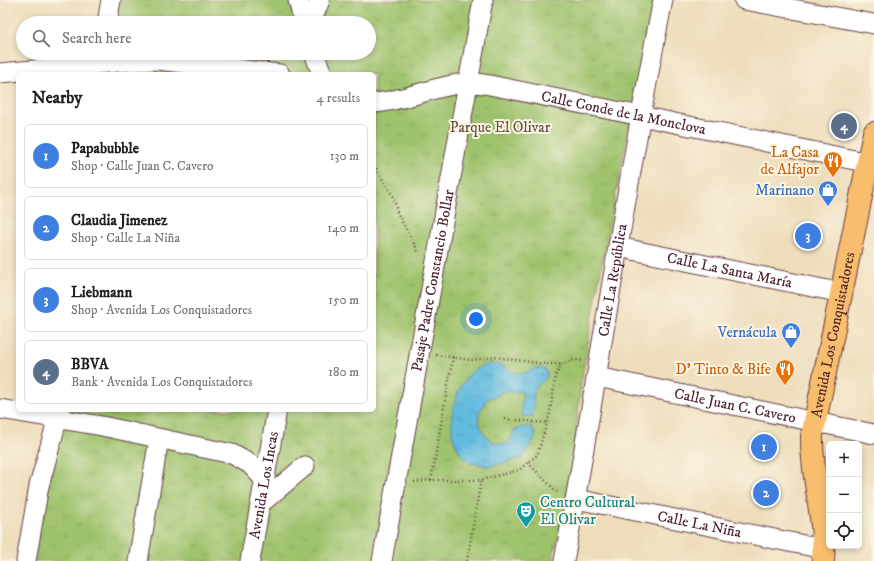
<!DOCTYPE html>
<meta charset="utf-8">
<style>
body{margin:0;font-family:"IM FELL DW Pica",serif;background:#f6f6f6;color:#202124}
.controls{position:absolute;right:12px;bottom:12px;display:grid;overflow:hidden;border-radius:6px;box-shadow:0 2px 6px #0003}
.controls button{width:36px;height:36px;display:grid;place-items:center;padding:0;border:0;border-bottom:1px solid #e0e0e0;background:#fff;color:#202124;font:20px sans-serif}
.you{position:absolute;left:476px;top:319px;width:14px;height:14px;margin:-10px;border:3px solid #fff;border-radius:50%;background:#1a73e8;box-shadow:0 0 0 6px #1a73e833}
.badge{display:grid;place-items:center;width:26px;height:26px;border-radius:50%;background:#111827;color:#fff;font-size:13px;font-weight:700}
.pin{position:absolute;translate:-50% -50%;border:2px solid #fff;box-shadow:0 1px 4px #0006}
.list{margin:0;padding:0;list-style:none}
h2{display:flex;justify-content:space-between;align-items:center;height:52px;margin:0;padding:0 16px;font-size:17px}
h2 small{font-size:13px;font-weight:400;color:#757577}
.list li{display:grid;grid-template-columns:26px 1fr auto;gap:12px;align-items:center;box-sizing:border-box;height:64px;margin:0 8px 8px;padding:0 8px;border:1px solid #e0e0e0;border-radius:6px}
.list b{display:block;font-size:15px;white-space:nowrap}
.list p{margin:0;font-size:13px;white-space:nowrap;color:#757577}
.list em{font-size:13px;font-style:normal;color:#757577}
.icon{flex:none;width:22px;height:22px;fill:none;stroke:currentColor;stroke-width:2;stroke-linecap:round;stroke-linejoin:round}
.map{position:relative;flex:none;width:874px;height:561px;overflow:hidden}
.search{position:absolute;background:#fff;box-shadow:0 2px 6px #0003;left:16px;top:16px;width:360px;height:44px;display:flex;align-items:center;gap:10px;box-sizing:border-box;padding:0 14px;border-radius:22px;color:#757577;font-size:15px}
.panel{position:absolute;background:#fff;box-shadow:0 2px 6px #0003;left:16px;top:72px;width:360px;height:340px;border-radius:6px}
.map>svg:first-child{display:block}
</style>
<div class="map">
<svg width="874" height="561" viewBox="0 0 874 561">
<defs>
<pattern id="grass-tufts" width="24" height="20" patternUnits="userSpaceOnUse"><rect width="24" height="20" fill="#9fc36d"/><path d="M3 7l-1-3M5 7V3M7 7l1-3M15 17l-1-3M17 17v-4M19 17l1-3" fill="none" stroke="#8aa75f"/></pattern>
<pattern id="water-ripples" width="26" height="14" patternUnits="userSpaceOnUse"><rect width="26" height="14" fill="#62bce0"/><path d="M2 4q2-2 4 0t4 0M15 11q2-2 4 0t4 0" fill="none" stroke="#5398b6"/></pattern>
</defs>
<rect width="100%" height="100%" fill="#fcf5e5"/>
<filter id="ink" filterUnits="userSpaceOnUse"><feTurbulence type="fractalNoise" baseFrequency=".025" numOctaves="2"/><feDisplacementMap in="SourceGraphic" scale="8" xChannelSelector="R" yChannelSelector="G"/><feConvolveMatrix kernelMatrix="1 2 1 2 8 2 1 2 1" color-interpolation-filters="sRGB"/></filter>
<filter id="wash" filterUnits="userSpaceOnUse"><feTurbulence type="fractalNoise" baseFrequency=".012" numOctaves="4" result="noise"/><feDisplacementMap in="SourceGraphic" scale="16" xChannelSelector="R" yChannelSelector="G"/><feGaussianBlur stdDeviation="0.9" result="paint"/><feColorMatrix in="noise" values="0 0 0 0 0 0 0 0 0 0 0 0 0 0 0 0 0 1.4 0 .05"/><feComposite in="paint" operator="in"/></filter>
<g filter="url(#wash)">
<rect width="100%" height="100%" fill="#edb"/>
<path fill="url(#grass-tufts)" stroke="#74714c" d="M121,0H655L603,257L581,383L570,490L552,561H34C40,510 53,459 68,410H374V74H103L107,53H369V23H114Z"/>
<path fill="url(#water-ripples)" stroke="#566e86" d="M497,364C505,365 513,374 521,373C531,373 535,364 546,370L547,375C545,382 538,383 535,389C532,397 534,407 533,416H523L521,413L523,392H500L497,396L488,398L479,413C476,429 492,449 509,443L515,429L531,426L536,435L523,458L491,466L470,463C462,456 456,448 453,437C448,414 458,376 482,366C486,364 492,364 497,364Z"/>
</g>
<g filter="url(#ink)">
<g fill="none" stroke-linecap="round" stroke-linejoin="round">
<g stroke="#633c41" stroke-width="21">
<g id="minor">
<polyline points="298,0 304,23"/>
<polyline points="744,0 874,24"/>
<polyline points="107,23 111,0"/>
<polyline points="311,23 320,0"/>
<polyline points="314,53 322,74"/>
<polyline points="0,73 119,62 157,60 280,74"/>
<path id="s1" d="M374,103C405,101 434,86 465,83C473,82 482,84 490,85L874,164"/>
<path id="s2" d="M618,247L842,293"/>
<path id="s3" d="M597,377L874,434"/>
<polyline points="0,409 102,426 232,454 250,464 264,479"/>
<path id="s4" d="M576,499L824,549"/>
<polyline points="260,504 305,466"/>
<polyline points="26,561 39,486 60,410"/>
<polyline points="138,561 159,439"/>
<path id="s5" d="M250,561L277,410"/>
<path id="s6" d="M382,561L483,0"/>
<path id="s7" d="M564,561C599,374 625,186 663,0"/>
</g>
</g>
<g stroke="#633c41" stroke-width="24">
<g id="major">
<path id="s8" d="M823,561C826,519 811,478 812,436L874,133"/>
</g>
</g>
<g stroke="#633c41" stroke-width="2.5" stroke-dasharray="1 3" stroke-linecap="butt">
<polyline points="374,165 394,198 397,212 419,253"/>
<polyline points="436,355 471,360 496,357 545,364 562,364"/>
<polyline points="505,419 547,423"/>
<polyline points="528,463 559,494"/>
<polyline points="431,480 453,357"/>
<polyline points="414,482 431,480 481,480 519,470 537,455 549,417 556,375 562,364 574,360 583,361"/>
<polyline points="467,561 481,480"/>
</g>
<use href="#minor" stroke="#fff" stroke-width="19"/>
<use href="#major" stroke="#f9be6d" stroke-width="22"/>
</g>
</g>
<defs>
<g id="restaurant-pin" transform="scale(1)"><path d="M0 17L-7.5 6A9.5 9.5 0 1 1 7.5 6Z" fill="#e8710a" stroke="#fcf5e5"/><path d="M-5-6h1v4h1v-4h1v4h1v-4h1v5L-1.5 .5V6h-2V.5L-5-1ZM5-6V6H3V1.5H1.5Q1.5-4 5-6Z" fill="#fff"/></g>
<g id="shop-pin" transform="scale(1)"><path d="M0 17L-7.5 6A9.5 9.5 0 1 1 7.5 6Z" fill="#3f7fe0" stroke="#fcf5e5"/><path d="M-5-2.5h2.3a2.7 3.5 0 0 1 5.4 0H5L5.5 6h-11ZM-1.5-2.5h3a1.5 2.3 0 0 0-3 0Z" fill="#fff"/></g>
<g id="theatre-pin" transform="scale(1)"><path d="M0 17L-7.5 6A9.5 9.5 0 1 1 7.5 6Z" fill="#0f9aa8" stroke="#fcf5e5"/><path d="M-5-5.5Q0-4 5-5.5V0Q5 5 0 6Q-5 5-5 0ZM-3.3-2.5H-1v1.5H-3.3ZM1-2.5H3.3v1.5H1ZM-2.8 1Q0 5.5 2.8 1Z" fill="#fff"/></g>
</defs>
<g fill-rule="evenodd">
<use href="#restaurant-pin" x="833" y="161"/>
<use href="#shop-pin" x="828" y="190"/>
<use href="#shop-pin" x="791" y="332"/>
<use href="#restaurant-pin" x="785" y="369"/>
<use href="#theatre-pin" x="526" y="511"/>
</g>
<g text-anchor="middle" stroke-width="4" stroke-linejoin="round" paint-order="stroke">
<g font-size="15" fill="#4a1f2b" stroke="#fcf5e5">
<text dy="5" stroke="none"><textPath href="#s1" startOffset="255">Calle Conde de la Monclova</textPath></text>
<text dy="5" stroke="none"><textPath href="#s2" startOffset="114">Calle La Santa María</textPath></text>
<text dy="5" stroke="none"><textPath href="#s6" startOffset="285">Pasaje Padre Constancio Bollar</textPath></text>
<text dy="5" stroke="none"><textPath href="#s7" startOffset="285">Calle La República</textPath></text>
<text dy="5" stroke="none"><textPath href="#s8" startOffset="229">Avenida Los Conquistadores</textPath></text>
<text dy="5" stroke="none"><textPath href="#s3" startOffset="141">Calle Juan C. Cavero</textPath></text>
<text dy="5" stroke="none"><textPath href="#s5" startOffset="77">Avenida Los Incas</textPath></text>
<text dy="5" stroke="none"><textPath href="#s4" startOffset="126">Calle La Niña</textPath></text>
</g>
<g font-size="15" fill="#64503f" stroke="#fcf5e5">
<text x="500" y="132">Parque El Olivar</text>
</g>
<g font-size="15" fill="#c56008" stroke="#fcf5e5" text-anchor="end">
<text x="819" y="157">La Casa<tspan x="819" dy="17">de Alfajor</tspan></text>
<text x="771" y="374">D' Tinto &amp; Bife</text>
</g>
<g font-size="15" fill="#366cbe" stroke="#fcf5e5" text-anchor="end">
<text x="814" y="195">Marinano</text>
<text x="777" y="337">Vernácula</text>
</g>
<g font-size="15" fill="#0d838f" stroke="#fcf5e5" text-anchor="start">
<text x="540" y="507">Centro Cultural<tspan x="540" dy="17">El Olivar</tspan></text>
</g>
</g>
</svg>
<div class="controls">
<button>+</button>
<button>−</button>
<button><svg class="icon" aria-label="locate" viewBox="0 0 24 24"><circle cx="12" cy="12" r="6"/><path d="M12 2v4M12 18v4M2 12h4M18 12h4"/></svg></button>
</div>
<div class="you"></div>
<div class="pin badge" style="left:764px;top:447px;background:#3f7fe0">1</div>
<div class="pin badge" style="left:766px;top:493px;background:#3f7fe0">2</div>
<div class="pin badge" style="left:808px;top:236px;background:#3f7fe0">3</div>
<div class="pin badge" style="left:844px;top:126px;background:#5c6f8a">4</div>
<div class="search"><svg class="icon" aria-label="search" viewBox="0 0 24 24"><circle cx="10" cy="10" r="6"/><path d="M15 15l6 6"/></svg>Search here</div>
<section class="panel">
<h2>Nearby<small>4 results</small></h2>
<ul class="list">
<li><span class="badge" style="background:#3f7fe0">1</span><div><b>Papabubble</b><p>Shop · Calle Juan C. Cavero</p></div><em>130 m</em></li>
<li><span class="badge" style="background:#3f7fe0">2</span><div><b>Claudia Jimenez</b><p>Shop · Calle La Niña</p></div><em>140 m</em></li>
<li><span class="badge" style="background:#3f7fe0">3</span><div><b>Liebmann</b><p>Shop · Avenida Los Conquistadores</p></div><em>150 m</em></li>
<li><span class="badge" style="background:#5c6f8a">4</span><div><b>BBVA</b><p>Bank · Avenida Los Conquistadores</p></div><em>180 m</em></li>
</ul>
</section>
</div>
